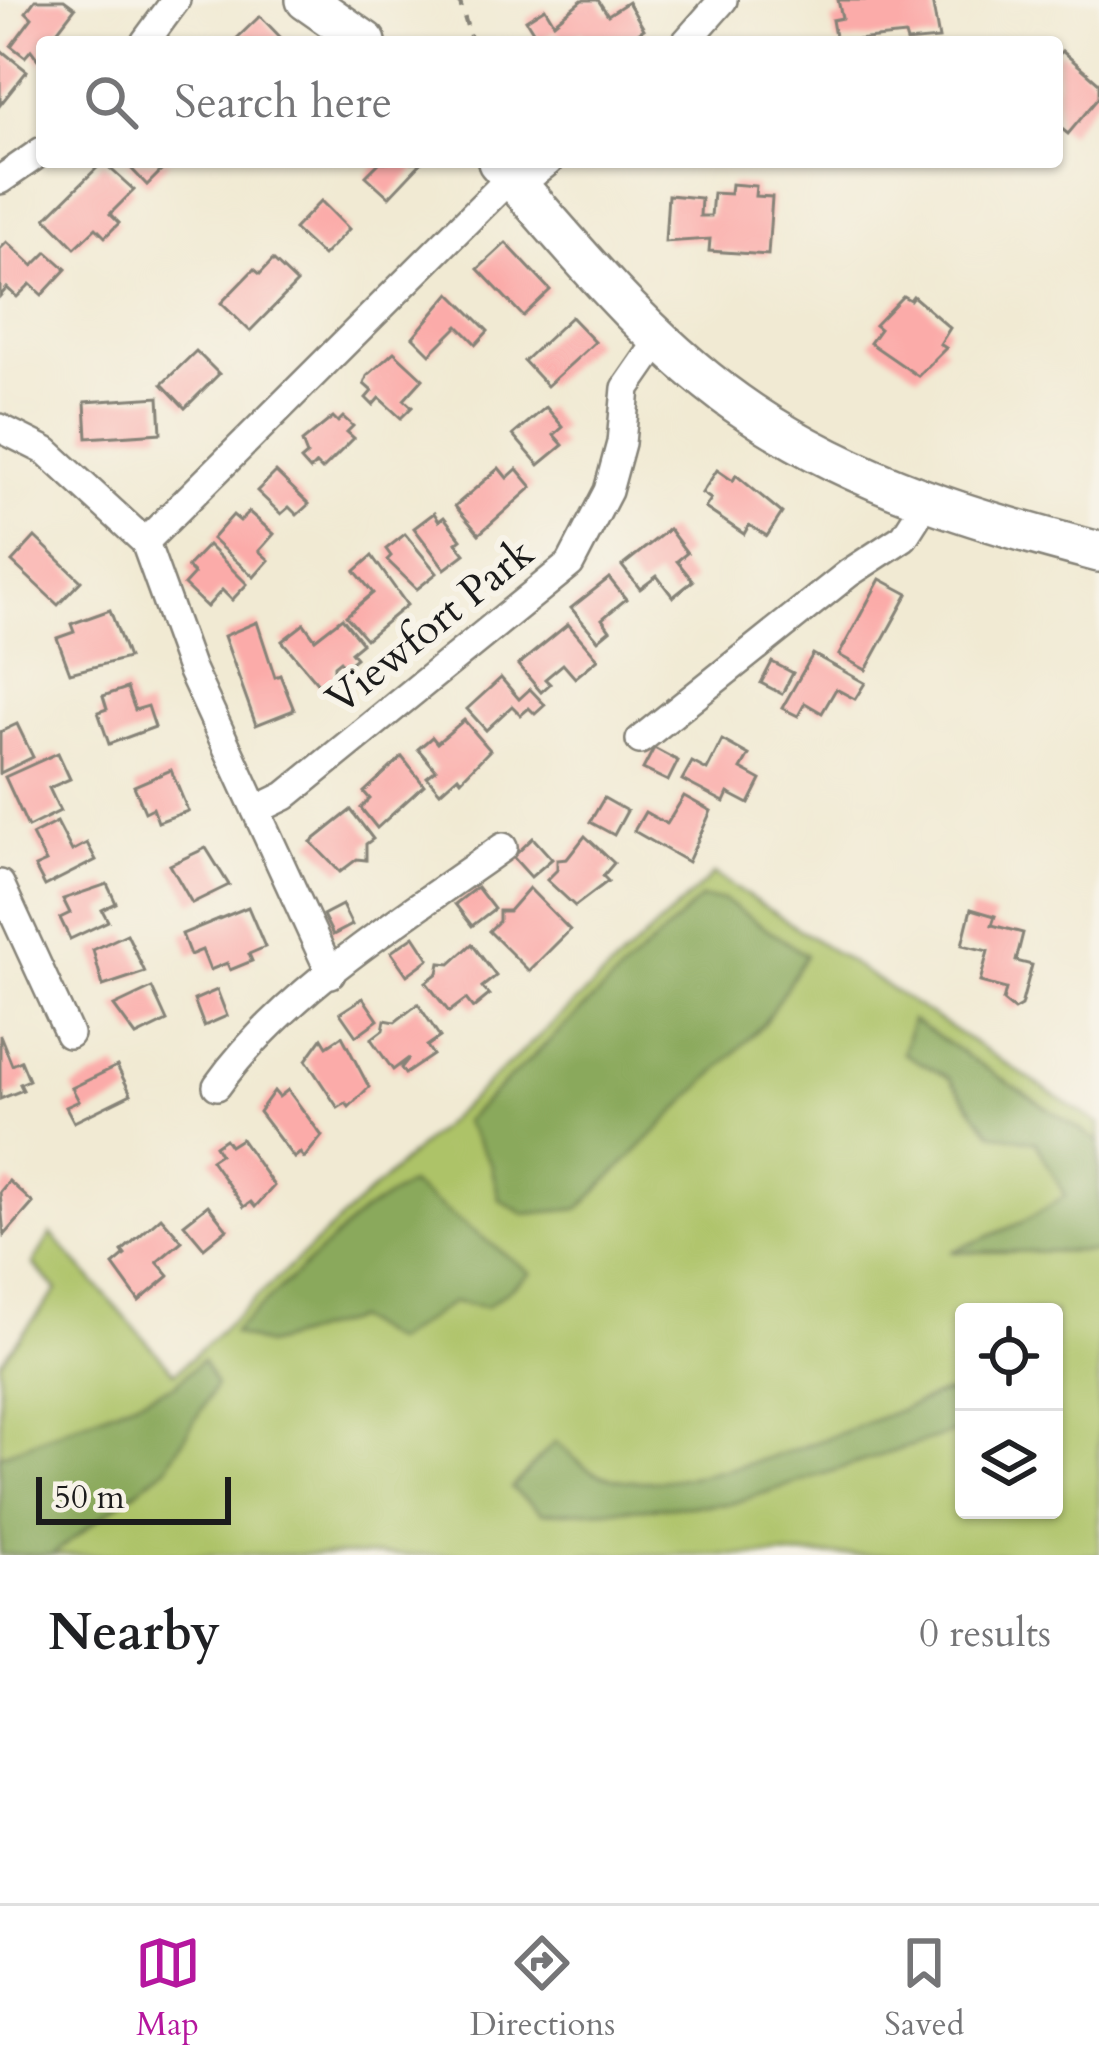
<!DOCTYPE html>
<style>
body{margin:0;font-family:Cardo,serif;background:#f2f2f2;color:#202124}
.controls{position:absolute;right:36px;bottom:36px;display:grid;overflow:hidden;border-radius:12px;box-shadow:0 3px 9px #0004}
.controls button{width:108px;height:108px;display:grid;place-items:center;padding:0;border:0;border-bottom:3px solid #e0e0e0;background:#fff;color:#202124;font:60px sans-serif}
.scale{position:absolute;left:36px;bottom:30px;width:195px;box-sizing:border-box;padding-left:12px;border:6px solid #1c1c1c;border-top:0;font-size:33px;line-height:42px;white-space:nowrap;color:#1c1c1c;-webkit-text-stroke:9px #f7f3e8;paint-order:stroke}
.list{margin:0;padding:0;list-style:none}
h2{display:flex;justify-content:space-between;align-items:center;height:156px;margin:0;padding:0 48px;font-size:51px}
h2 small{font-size:39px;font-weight:400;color:#757577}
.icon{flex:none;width:66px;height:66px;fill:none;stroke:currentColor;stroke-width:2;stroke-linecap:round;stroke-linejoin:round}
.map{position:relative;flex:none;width:1099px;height:1555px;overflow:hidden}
.search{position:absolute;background:#fff;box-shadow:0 3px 9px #0004;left:36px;right:36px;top:36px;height:132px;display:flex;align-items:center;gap:30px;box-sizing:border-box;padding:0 42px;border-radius:12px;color:#757577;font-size:45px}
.sheet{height:348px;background:#fff}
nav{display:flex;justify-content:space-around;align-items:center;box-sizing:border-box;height:168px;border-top:3px solid #e0e0e0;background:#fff;font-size:33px;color:#757577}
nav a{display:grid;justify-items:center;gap:6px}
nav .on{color:#b5179e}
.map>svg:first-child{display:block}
</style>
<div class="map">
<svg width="1099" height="1555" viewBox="0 0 1099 1555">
<rect width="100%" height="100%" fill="#f7f3e8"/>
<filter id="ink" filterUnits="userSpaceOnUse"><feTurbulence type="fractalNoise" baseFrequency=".00833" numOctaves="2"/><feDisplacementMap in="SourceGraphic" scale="24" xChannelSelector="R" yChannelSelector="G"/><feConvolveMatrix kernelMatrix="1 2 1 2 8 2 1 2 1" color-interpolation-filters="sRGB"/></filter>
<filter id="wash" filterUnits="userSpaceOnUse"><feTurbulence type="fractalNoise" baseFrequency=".004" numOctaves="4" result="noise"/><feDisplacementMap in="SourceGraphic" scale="48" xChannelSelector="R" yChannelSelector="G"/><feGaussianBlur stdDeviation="2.7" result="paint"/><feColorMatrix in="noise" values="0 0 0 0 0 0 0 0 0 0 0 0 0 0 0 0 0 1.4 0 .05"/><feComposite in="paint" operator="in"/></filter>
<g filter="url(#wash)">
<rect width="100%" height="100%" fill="#f1ead3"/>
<path fill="#adc367" stroke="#647042" stroke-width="3" fill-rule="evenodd" d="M714,874L1099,1124V1555H0V1362L57,1290L33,1264L51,1234L175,1373ZM964,1312H1054V1510H964Z"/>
<g fill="#8aa95c" stroke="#53623c" stroke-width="3">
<polygon points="701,898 723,900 806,955 764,1023 579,1209 524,1214 499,1199 491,1164 464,1121"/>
<polygon points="912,1020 1099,1142 1099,1251 951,1252 1023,1222 1065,1196 1036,1142 991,1133 949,1078 903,1053"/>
<polygon points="409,1184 531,1273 486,1307 453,1302 393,1342 354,1319 266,1345 232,1333 362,1213"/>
<polygon points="202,1360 216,1385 166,1468 52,1555 0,1555 0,1455 175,1385"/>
<path d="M943,1393H964V1429L730,1504L542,1513L511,1488L555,1442C567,1451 579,1464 592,1471C671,1511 863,1423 943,1393Z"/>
</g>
<g id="blocks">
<g fill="#fbaba9">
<polygon points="35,0 64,0 75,8 51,39 55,42 42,42 42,65 31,50 25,57 11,46 32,18 26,12"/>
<polygon points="582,0 598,0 608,15 628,2 644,29 624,42 588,42 582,32 562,42 556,31 539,41 526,20 545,8 554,23"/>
<polygon points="838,0 932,0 939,39 907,42 905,35 836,42 832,20 842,18"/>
<polygon points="260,16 285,42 233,42"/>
<polygon points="2,51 27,71 0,105 0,53"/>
<polygon points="1062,51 1099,83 1099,97 1068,134 1057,125 1057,57"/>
<polygon points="103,162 134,190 110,214 119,223 105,237 96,228 75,248 46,218"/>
<polygon points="125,162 170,162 147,185"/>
<polygon points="380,162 422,162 389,197 366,176"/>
<polygon points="731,184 756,186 755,196 772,197 768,255 709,251 710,239 665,242 668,195 701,198 700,216 711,216 713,193 730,194"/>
<polygon points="321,201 349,229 323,256 294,229"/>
<polygon points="7,242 33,266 47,252 66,269 42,295 30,284 17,297 7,288 0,296 0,249"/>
<polygon points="506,243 550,290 523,316 478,269"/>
<polygon points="273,260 297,283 250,331 221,303 254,269 260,274"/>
<polygon points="450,293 488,331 476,344 458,326 430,354 413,337"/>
<polygon points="903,296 910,300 913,296 950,328 940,344 946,348 918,376 870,343 880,329 875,325"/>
<polygon points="571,317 595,342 547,386 524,361"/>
<polygon points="196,351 219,374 185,408 162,384"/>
<polygon points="394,352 423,379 404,400 412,407 401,418 379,398 373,405 366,398 372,391 364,384 367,376"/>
<polygon points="159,397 161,433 87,438 85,402"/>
<polygon points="546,407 563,427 554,435 563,445 539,465 513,435"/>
<polygon points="333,417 338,422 343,417 353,426 347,432 354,438 322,470 316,464 310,470 301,460 307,455 302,442"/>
<polygon points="499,468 507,478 517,469 532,487 479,534 455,506"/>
<polygon points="717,470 733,481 736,475 782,513 767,536 749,525 744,534 705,508 711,499 702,493"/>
<polygon points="276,472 309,504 297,515 289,507 281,514 257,491"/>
<polygon points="249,512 274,534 259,551 269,560 254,577 212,539 233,515 240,521"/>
<polygon points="434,513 439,521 444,517 461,539 456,543 465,554 445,569 414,528"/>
<polygon points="669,529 687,553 677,561 693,581 673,597 657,576 640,589 622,566"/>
<polygon points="405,534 437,573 417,589 387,560 391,556 386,549"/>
<polygon points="35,537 81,581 58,605 12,562"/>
<polygon points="208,545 247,584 232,600 222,590 207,607 184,585 194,574 187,567"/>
<polygon points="372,556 407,605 366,639 346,616 373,593 355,571"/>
<polygon points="609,578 626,599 602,619 610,630 598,640 571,608"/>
<polygon points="880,579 908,594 866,670 839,655"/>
<polygon points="110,610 128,658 70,673 57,638 74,632 71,624"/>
<polygon points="342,618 362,643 351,652 356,658 345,667 340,661 334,666 334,682 320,686 282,641 304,624 315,639"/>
<polygon points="257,622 275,677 280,675 294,710 256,725 224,636"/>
<polygon points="568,624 598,659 575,678 563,664 545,679 550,684 541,692 518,665"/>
<polygon points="813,654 865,683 855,699 836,689 822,713 805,703 798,716 782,708"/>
<polygon points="772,662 793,673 782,694 761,683"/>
<polygon points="501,678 519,699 530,689 545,705 535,714 529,708 521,715 512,706 486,730 467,709"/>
<polygon points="127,688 135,710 148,706 155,727 109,744 98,712 107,709 103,696"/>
<polygon points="464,720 490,750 461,780 458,776 440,792 427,777 436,770 418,749 432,737 437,743"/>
<polygon points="17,724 33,757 0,773 0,732"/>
<polygon points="722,740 749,755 741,769 761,780 749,804 728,793 724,802 682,780 692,762 707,770"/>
<polygon points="654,748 678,761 668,781 643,769"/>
<polygon points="58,753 70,779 49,788 60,811 28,827 5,777"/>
<polygon points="402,757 424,785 377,828 361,808 370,799 364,792"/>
<polygon points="171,770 188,811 158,822 153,808 145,812 134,786"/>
<polygon points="684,796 711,811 688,862 634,831 645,812 667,824"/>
<polygon points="604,798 627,811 614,835 590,822"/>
<polygon points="351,810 373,839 366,844 366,860 357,859 340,872 311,842"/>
<polygon points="57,822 72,851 87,843 96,860 45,886 35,867 46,862 32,835"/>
<polygon points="585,836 614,863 603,876 608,881 575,906 547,880 557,870 557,860 567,859"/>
<polygon points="533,838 552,859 531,877 513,857"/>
<polygon points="206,848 229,885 192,903 170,865"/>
<polygon points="107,884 116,903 102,910 108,921 70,939 60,918 70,913 63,899"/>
<polygon points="477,887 494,909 472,926 455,904"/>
<polygon points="529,888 570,930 529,971 489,931 499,921 499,911 509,911"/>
<polygon points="342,905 352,925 333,935 323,915"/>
<polygon points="248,907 265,947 249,954 252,961 230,970 227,963 210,970 202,950 190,955 182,934"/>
<polygon points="971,909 995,916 992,925 1023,933 1016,961 1032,965 1021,1006 1014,1010 1003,1001 1006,989 980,982 988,951 962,945"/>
<polygon points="127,934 145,972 103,986 93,950"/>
<polygon points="414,936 429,959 407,975 391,952"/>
<polygon points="472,944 496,976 482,987 489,995 473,1008 466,999 449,1012 426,982 438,973 440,963 450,964"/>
<polygon points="152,988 167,1021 136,1036 114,1006"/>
<polygon points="217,990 227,1016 204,1026 194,1000"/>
<polygon points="363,998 378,1020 356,1036 340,1013"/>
<polygon points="418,1004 440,1037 427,1046 433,1055 405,1074 401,1068 409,1058 393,1070 371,1039 383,1030 385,1020 395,1022"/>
<polygon points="0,1035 12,1065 21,1061 29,1080 20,1084 23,1090 0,1099"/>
<polygon points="342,1036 369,1087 349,1107 346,1103 338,1108 306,1060 322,1038 327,1046"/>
<polygon points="117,1066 131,1094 74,1122 66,1107 79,1101 72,1088"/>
<polygon points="288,1090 322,1136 304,1158 300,1153 294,1158 259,1112 274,1091 279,1097"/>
<polygon points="225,1139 230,1146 241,1139 274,1186 255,1207 251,1202 244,1207 211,1160 220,1154 215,1146"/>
<polygon points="9,1181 33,1203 4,1236 0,1192"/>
<polygon points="208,1205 227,1229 204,1248 184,1224"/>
<polygon points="161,1217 182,1241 157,1262 169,1276 139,1301 113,1265 125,1255 122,1251"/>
</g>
</g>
</g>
<g filter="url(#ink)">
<use href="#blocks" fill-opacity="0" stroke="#868378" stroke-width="3"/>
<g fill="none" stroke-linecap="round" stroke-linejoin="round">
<g stroke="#868378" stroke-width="32">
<g id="minor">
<polyline points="145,42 176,0"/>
<polyline points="686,42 723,0"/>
<polyline points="0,180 42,151"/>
<polyline points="518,186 548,162"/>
<polyline points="0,428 46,451 145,542 191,669 331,974"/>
<polyline points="145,542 511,177"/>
<polyline points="640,740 849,573 904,537 927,501"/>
<polyline points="256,810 285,796 570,564 608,491 621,443 626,388 660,339"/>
<polyline points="0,884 69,1034"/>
<path d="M217,1086C285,990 408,915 503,847"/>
</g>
</g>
<g stroke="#868378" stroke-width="44">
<g id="secondary">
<polyline points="306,0 366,42"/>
<path d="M498,162C575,251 653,348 751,413C856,484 978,521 1099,552"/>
</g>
</g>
<polyline stroke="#868378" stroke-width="4.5" stroke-dasharray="9 9" stroke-linecap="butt" points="459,0 472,42"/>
<use href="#minor" stroke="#fff" stroke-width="27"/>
<use href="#secondary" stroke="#fff" stroke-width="39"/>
</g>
</g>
<g text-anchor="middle" stroke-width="12" stroke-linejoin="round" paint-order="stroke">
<g font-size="42" fill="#1c1c1c" stroke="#f7f3e8">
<text transform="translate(429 625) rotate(-39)" y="15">Viewfort Park</text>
</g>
</g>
</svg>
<div class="controls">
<button><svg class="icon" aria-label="locate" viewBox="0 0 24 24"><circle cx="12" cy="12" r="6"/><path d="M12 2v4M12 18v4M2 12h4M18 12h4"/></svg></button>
<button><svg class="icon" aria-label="layers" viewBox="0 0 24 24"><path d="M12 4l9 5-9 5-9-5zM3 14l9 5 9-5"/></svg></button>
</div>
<div class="scale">50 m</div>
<div class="search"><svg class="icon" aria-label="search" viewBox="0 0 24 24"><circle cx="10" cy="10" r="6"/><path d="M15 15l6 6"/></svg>Search here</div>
</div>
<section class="sheet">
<h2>Nearby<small>0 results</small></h2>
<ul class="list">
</ul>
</section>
<nav>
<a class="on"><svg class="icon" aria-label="map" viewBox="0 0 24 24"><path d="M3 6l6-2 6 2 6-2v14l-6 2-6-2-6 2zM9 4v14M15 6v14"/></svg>Map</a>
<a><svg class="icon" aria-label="directions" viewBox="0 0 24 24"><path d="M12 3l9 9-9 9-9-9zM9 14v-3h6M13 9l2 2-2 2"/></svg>Directions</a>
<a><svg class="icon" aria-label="saved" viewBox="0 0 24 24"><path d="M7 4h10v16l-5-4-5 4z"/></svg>Saved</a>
</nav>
